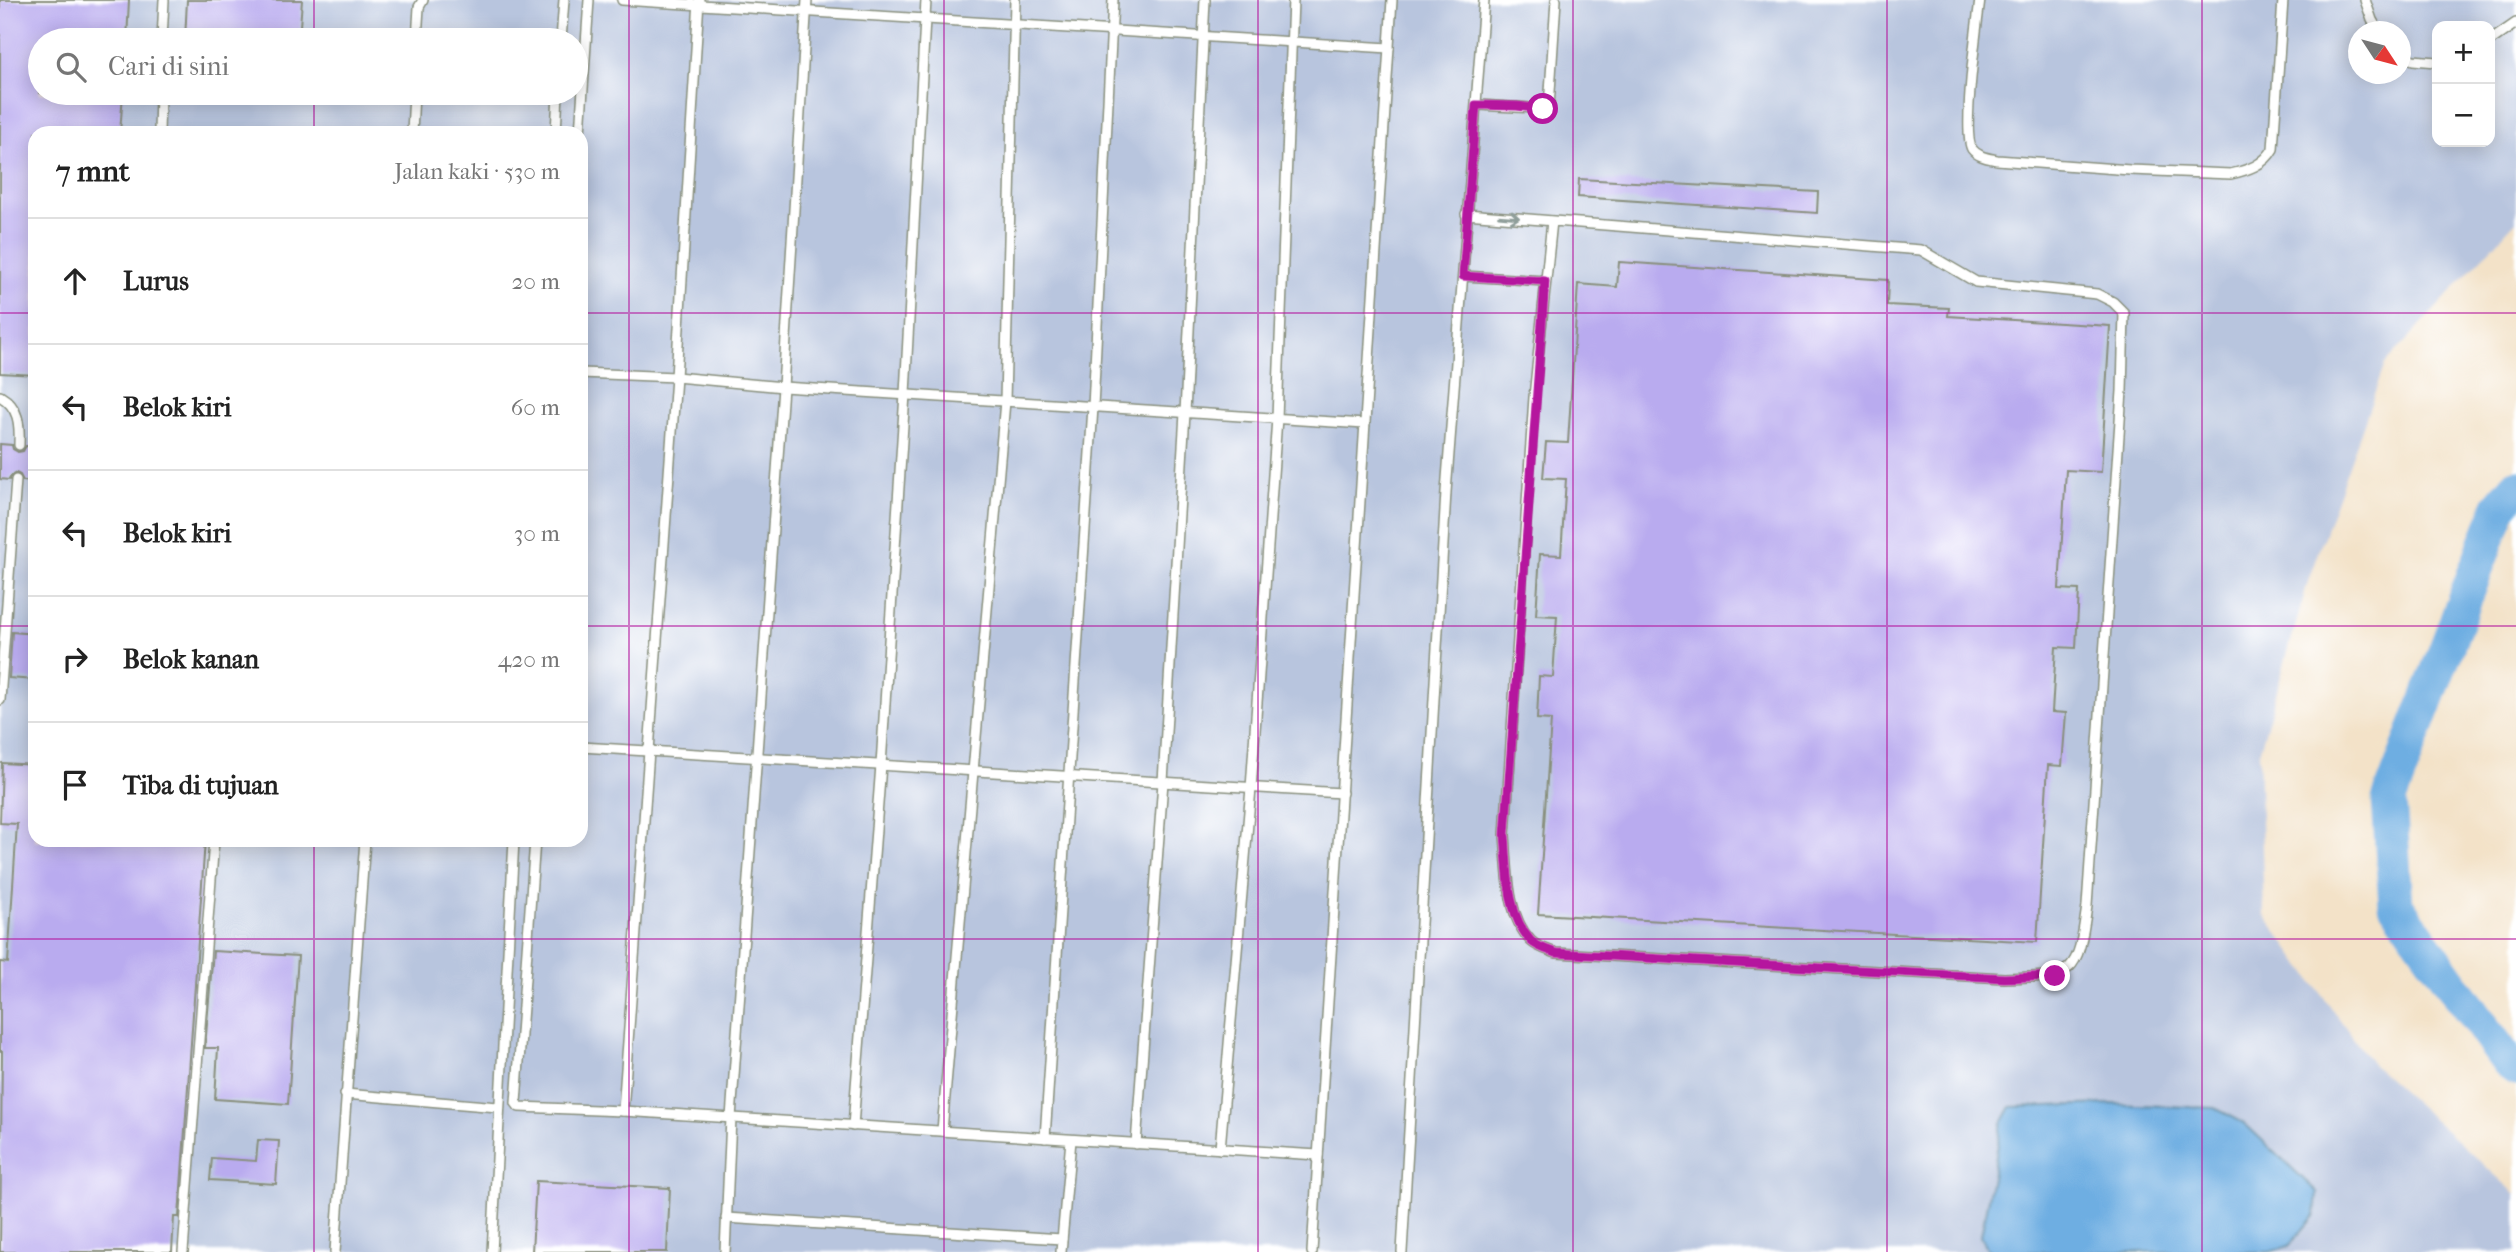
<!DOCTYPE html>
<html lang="id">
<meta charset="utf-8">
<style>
body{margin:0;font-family:"IM FELL French Canon",serif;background:#f6f6f6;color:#222}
.controls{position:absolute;right:21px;top:21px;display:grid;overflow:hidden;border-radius:14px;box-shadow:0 4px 18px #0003}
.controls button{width:63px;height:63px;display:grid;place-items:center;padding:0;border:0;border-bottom:2px solid #e0e0e0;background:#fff;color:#222;font:35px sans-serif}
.compass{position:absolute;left:2348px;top:21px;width:63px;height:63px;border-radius:50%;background:#fff;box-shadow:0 4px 18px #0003;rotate:126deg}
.stop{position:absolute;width:21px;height:21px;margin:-16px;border:5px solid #b5179e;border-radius:50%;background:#fff}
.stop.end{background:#b5179e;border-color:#fff;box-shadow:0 2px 7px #0008}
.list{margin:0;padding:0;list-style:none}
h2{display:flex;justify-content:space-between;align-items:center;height:91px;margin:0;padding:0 28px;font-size:30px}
h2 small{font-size:23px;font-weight:400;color:#767676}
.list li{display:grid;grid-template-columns:46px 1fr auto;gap:21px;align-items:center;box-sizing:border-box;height:126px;padding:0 28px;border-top:2px solid #e0e0e0}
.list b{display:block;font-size:26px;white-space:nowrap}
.list em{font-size:23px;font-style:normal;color:#767676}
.icon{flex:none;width:38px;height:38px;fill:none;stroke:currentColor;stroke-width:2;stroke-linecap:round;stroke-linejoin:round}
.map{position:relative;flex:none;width:2516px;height:1252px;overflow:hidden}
.search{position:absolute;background:#fff;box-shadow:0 4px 18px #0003;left:28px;top:28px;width:560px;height:77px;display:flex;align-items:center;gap:18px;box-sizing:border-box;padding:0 24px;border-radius:38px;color:#767676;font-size:26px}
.panel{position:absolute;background:#fff;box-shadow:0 4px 18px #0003;left:28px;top:126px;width:560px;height:721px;border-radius:21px}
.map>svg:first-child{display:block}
</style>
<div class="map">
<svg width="2516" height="1252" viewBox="0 0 2516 1252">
<rect width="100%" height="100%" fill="#fff"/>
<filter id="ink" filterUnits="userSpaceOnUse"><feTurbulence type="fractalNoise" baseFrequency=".0143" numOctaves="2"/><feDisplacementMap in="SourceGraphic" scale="14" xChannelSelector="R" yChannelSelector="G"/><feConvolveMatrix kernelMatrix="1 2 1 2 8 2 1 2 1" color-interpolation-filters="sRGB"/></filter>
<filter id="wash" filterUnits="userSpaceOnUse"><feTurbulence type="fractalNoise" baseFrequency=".00686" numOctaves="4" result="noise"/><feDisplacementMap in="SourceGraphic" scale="28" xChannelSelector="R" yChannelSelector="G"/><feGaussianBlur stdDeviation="1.57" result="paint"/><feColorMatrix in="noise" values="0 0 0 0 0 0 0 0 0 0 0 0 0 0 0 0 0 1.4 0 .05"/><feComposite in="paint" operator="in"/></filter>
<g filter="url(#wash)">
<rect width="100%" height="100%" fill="#f3e2c8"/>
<path fill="#b8c5de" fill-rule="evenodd" d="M0,0H2516V221L2385,364L2309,578L2259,753L2264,914L2372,1064L2516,1194V1252H0ZM2437,26H2490V142H2437ZM2358,32H2400V74H2358ZM40,40H576V93H40ZM35,133H581V840H35Z"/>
<polygon fill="#6eaee2" stroke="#46768b" stroke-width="2" points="2111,1104 2215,1108 2244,1123 2317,1192 2315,1215 2289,1246 2270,1252 1989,1252 1981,1236 2002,1123 2011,1107"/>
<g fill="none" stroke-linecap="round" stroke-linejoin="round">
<polyline stroke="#6eaee2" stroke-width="35" points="2516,487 2500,506 2389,800 2396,905 2508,1062 2516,1068"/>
</g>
<g id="blocks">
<g fill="#b9abef">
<polygon points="0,0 129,0 127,40 40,40 40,93 123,93 120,133 35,133 35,375 0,373"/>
<polygon points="187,0 302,0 299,40 185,40"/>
<polygon points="1579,179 1818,192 1817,213 1578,197"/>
<polygon points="1619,262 1888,280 1887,305 1949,308 1948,316 2110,326 2101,472 2066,470 2059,589 2079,590 2076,648 2056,647 2052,712 2066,713 2062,766 2048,765 2037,942 1538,914 1551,720 1537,719 1539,676 1553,677 1557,616 1536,615 1540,554 1561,555 1566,479 1543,478 1546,442 1568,443 1578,284 1617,287"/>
<polygon points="0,444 12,445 13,449 18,452 23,451 26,446 35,446 35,482 23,481 20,475 16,473 11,476 9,480 0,479"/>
<polygon points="12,632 35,634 35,680 9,678"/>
<polygon points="2,763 35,765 35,840 205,840 179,1217 174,1217 172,1252 0,1252 2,1051 0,1051 0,962 8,963 17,824 0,823"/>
<polygon points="213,951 298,956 288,1104 215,1099 218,1048 205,1048"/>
<polygon points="258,1140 279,1141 276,1184 210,1180 212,1158 256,1161"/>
<polygon points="536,1181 670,1188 667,1252 532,1252"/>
</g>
</g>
</g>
<g filter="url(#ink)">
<use href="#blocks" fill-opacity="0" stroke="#89907e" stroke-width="2"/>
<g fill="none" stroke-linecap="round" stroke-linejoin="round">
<g stroke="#89907e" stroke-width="12">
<g id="service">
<polyline points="622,0 1389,48"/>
<path d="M1980,0C1977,23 1962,134 1972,149C1978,157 1988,158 1997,160L2130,170L2231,174C2248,170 2264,165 2273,149L2283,0"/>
<polyline points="2365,0 2372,20 2379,32"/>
<polyline points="162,40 164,0"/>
<polyline points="417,40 419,7 423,0"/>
<polyline points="561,40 564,0"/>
<polyline points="2490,41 2516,23"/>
<polyline points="2400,53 2413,60 2437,62"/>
<path d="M1476,105C1490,105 1542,110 1549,107L1556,0"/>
<polyline points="159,133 160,93"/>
<polyline points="412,133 414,93"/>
<polyline points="556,133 558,93"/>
<polyline points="580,133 589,0"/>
<path d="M1466,214L1921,250L1976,282L2097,294L2113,302L2124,313L2122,391L2087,906C2077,978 2074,976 2004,978L1556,953C1548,950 1537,947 1531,941C1506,915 1508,869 1505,835L1534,397L1552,221"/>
<polyline points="1463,276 1545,281"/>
<polyline points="581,373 676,377 783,387 1365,424"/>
<path d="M0,396C19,407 20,424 19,445"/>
<polyline points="0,700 16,480"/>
<polyline points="581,747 1342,793"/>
<polyline points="535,840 516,1103 519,1107 623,1111 1318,1155"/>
<polyline points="345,1094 498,1107"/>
<polyline points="623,1111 676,377 699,0"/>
<polyline points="853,1126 881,765 905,394 926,0"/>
<polyline points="942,1131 1005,401 1015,0"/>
<polyline points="1045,1138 1093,407 1113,0"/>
<polyline points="1136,1144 1163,782 1185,413 1205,0"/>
<polyline points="1220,1149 1251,788 1277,418 1293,0"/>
<polyline points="726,1218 1062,1239"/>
<polyline points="183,1252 214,840"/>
<polyline points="335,1252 365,840"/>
<polyline points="492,1252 514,840"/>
<polyline points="725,1252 731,1118 783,387 807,0"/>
<polyline points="1061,1252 1071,1140"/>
<polyline points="1312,1252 1392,0"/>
<polyline points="1402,1252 1446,492 1484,0"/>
</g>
</g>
<use href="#service" stroke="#fff" stroke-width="9"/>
</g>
<defs><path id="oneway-shaft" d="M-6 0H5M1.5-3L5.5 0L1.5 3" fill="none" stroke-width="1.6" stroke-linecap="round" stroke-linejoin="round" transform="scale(1.75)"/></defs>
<use stroke="#8f9e9a" href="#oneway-shaft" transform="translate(1509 217) rotate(5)"/>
</g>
<g fill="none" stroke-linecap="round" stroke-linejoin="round" filter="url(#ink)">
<path stroke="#b5179e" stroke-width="9" d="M1543,109L1517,106L1476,105L1463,276L1545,281L1505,835C1508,869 1506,914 1531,941C1537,947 1548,950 1556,953L2004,978L2055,976"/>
</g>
<path fill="none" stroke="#b5179e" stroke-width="2" stroke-opacity="0.55" d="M314,0V40M629,0V1252M944,0V1252M1258,0V1252M1573,0V1252M1887,0V1252M2202,0V1252M314,93V133M0,313H35M581,313H2516M0,626H35M581,626H2516M314,840V1252M0,939H2516"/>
</svg>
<div class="controls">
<button>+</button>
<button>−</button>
</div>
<svg class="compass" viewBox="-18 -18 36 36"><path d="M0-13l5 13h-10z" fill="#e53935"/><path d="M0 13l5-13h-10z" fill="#767676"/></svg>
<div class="stop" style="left:1543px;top:109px"></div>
<div class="stop end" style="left:2055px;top:976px"></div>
<div class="search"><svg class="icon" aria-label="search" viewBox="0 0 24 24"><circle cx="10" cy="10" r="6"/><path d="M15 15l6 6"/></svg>Cari di sini</div>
<section class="panel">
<h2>7 mnt<small>Jalan kaki · 530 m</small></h2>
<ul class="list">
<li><svg class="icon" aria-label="ahead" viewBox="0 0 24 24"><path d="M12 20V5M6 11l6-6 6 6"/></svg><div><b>Lurus</b></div><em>20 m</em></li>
<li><svg class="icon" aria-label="left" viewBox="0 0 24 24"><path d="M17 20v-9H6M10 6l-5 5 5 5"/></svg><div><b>Belok kiri</b></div><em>60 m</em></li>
<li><svg class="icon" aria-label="left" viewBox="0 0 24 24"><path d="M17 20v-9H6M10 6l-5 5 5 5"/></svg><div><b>Belok kiri</b></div><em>30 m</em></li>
<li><svg class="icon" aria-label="right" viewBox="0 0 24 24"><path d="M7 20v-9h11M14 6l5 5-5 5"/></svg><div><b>Belok kanan</b></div><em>420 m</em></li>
<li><svg class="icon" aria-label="arrive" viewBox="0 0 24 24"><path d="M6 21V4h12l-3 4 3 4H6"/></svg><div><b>Tiba di tujuan</b></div></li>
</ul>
</section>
</div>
